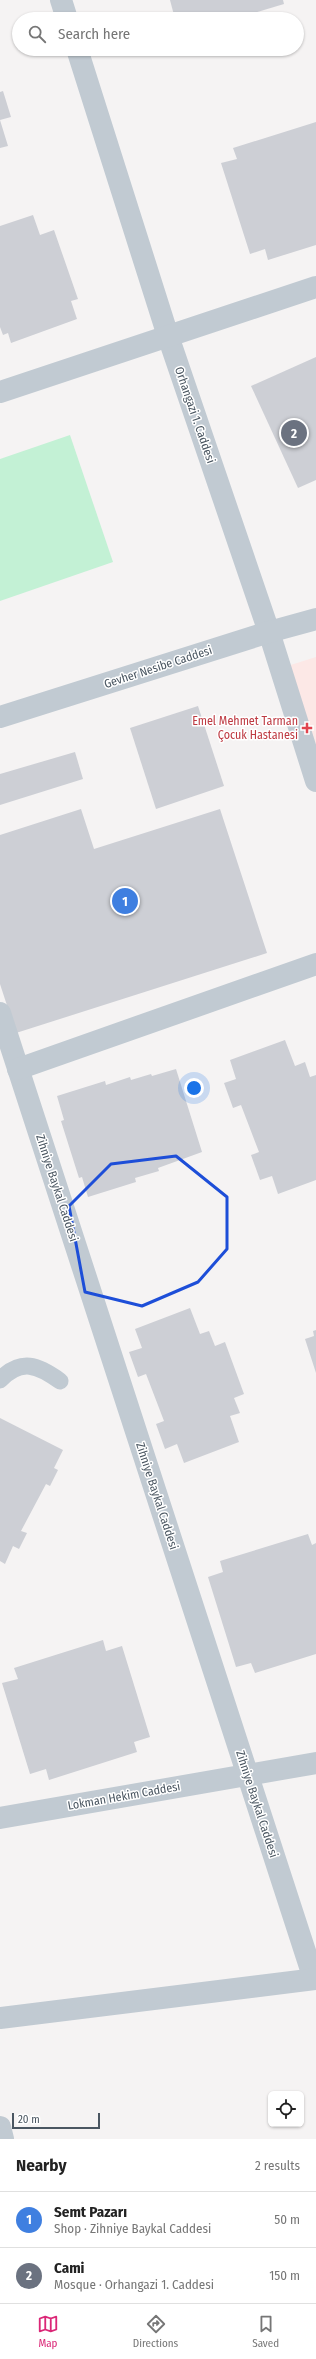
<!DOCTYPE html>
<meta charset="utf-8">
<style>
body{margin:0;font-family:"Fira Sans Condensed",sans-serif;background:#f2f2f2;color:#222}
.controls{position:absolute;right:12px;bottom:12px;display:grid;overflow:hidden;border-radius:6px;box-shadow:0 1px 3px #0004}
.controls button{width:36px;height:36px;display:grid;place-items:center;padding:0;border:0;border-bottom:1px solid #e0e0e0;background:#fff;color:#222;font:20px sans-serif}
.scale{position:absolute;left:12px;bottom:10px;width:88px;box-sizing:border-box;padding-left:4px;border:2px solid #4a5661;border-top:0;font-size:11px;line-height:14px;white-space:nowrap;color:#4a5661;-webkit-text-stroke:3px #fff;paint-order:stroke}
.you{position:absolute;left:194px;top:1088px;width:14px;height:14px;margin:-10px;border:3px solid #fff;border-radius:50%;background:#1a73e8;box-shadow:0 0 0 6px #1a73e833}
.badge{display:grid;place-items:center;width:26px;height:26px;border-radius:50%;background:#db2777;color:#fff;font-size:13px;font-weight:700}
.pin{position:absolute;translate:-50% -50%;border:2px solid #fff;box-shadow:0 1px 4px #0006}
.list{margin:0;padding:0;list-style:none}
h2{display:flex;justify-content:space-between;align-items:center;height:52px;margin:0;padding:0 16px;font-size:17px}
h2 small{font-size:13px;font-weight:400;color:#767676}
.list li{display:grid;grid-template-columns:26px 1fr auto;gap:12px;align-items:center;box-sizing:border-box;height:56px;padding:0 16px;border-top:1px solid #e0e0e0}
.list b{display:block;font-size:15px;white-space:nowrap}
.list p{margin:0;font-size:13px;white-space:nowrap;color:#767676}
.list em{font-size:13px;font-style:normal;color:#767676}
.icon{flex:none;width:22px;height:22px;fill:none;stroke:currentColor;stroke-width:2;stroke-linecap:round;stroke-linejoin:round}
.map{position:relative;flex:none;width:316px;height:2139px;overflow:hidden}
.search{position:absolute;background:#fff;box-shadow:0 1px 3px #0004;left:12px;right:12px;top:12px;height:44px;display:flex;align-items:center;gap:10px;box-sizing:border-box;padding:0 14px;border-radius:22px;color:#767676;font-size:15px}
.sheet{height:164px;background:#fff}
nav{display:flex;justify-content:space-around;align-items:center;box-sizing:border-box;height:56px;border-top:1px solid #e0e0e0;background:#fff;font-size:11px;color:#767676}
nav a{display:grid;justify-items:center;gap:2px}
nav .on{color:#db2777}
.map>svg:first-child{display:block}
</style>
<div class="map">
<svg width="316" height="2139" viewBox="0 0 316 2139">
<rect width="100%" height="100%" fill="#f5f3f3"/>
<polygon fill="#fce8e6" points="316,657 316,787 278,669"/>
<polygon fill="#c3f1d5" points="70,435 113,562 0,601 0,459"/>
<g fill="#cdcfd5">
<polygon points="170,0 283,0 284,4 234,19 175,19"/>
<polygon points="3,91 11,117 0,120 8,146 0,148 0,92"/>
<polygon points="316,122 316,245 268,260 265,249 250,254 221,163 237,159 233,148"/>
<polygon points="33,215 40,235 54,230 78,299 71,301 77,319 11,343 8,333 3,335 0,327 0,226"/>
<polygon points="316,357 316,480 298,488 251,386"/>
<polygon points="198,706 224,786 156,809 130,728"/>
<polygon points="75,752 83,779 0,805 0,774"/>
<polygon points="81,809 94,849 220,809 267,953 16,1033 0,984 0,835"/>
<polygon points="285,1040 295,1066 305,1062 310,1077 316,1075 316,1180 278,1194 272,1176 260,1180 251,1155 259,1152 241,1105 233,1108 224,1083 236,1079 230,1060"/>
<polygon points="176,1069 202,1152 158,1168 159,1171 135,1178 136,1182 88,1197 82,1177 79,1178 61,1121 64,1120 57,1096 105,1081 106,1085 130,1077 131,1080 151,1074 152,1076"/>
<polygon points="190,1308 200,1334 209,1331 215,1346 225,1342 244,1394 234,1398 240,1413 230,1416 239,1442 184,1463 177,1444 165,1449 156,1424 164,1421 146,1374 138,1377 129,1352 142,1348 135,1329"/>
<polygon points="316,1330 316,1373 305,1339 314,1336 313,1331"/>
<polygon points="0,1418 63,1450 54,1468 58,1470 50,1486 46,1484 21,1531 27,1533 19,1549 13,1546 5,1564 0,1561"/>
<polygon points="308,1534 312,1545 316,1543 316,1654 255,1673 251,1663 236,1667 208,1577 223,1572 220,1561"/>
<polygon points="103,1640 106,1651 122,1646 150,1737 134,1742 137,1752 49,1780 46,1769 30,1774 2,1683 18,1679 14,1668"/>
</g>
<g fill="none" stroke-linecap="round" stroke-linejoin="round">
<path stroke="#c1cad2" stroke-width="17" d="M0,1380C21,1358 38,1365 60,1381"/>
<g stroke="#c1cad2" stroke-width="22">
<polyline points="61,0 67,19"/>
<polyline points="77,49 168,336 269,632 316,781"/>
<polyline points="0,392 316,287"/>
<polyline points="0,717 269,632 316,619"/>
<polyline points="0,1013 314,1979"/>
<polyline points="18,1069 316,964"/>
<polyline points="0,1818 316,1763"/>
<polyline points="0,2018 316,1979"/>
<polyline points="0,2127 3,2139"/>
</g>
</g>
<path fill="none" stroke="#1d4ed8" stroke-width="3" stroke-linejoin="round" d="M176,1156L227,1197V1249L198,1282L142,1306L85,1292L69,1206L111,1164Z"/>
<path fill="#e0444e" stroke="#fff" stroke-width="1.5" d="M305 722h4v4h4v4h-4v4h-4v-4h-4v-4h4z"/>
<g text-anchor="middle" stroke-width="3" stroke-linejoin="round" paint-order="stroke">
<g font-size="12" fill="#4a5661" stroke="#fff">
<text transform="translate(195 415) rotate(71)" y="4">Orhangazi 1. Caddesi</text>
<text transform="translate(158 667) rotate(-18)" y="4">Gevher Nesibe Caddesi</text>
<text transform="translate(57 1188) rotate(72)" y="4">Zihniye Baykal Caddesi</text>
<text transform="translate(157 1496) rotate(72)" y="4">Zihniye Baykal Caddesi</text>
<text transform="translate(124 1796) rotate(-10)" y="4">Lokman Hekim Caddesi</text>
<text transform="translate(257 1804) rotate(72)" y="4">Zihniye Baykal Caddesi</text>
</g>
<g font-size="12" fill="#be3a42" stroke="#fff" text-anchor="end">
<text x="298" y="725">Emel Mehmet Tarman<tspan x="298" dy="14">Çocuk Hastanesi</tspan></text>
</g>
</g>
</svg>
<div class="controls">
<button><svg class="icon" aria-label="locate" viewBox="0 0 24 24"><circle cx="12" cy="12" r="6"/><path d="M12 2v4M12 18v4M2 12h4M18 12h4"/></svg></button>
</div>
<div class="scale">20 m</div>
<div class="you"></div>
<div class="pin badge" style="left:125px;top:901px;background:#3f7fe0">1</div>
<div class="pin badge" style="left:294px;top:433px;background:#6b7280">2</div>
<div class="search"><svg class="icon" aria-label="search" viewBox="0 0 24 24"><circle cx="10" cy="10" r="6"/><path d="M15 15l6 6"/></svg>Search here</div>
</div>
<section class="sheet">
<h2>Nearby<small>2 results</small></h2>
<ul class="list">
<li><span class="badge" style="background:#3f7fe0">1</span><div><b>Semt Pazarı</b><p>Shop · Zihniye Baykal Caddesi</p></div><em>50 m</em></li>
<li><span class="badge" style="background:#6b7280">2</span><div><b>Cami</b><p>Mosque · Orhangazi 1. Caddesi</p></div><em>150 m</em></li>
</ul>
</section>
<nav>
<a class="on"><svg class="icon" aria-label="map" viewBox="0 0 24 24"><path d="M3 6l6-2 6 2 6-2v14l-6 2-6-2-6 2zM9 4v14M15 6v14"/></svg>Map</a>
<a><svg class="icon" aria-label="directions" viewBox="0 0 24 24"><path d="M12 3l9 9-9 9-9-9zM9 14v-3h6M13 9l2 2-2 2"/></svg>Directions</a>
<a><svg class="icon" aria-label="saved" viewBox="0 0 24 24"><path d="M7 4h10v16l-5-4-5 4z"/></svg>Saved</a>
</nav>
